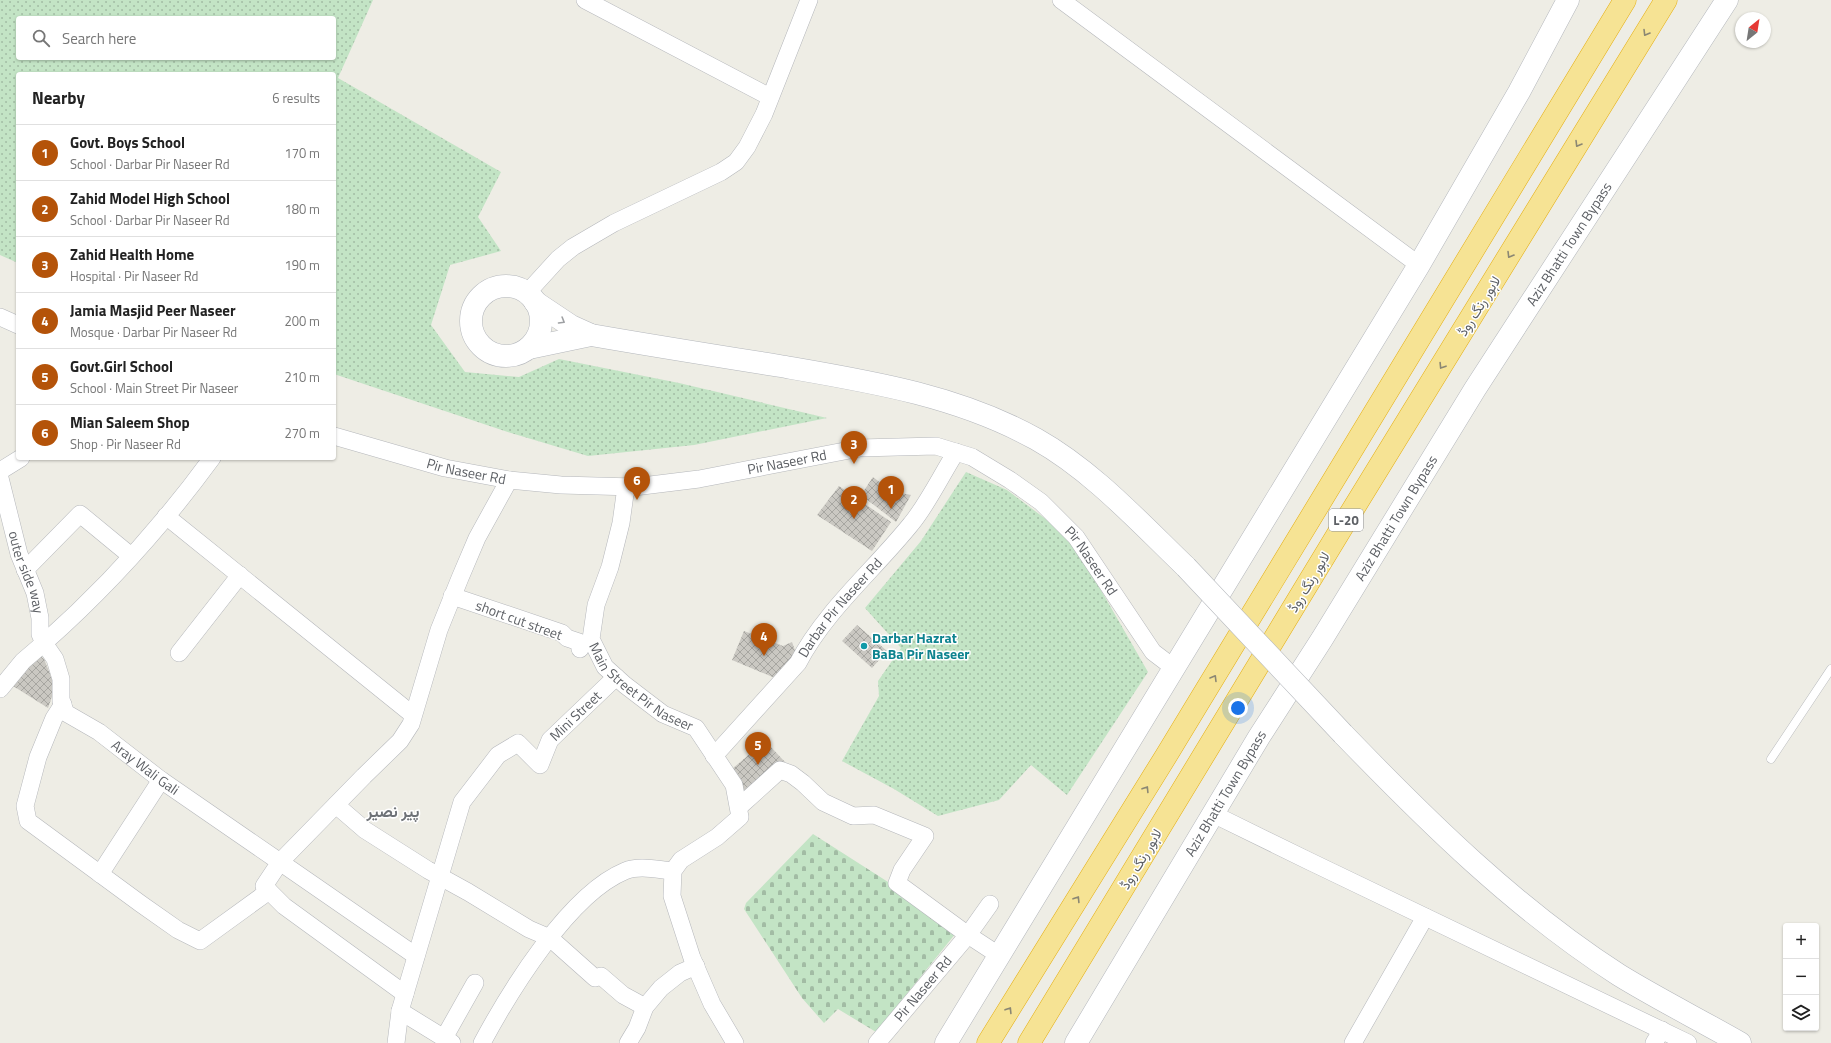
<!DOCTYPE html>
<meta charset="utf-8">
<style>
body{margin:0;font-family:"Titillium Web",Vazirmatn,sans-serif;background:#f6f6f6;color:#222}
.controls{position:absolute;right:12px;bottom:12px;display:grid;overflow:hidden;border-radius:4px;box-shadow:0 1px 3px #0004}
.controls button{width:36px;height:36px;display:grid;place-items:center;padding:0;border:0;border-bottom:1px solid #e0e0e0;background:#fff;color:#222;font:20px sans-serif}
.compass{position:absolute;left:1735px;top:12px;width:36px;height:36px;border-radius:50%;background:#fff;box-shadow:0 1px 3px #0004;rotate:30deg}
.you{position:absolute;left:1238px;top:708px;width:14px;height:14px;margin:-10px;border:3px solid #fff;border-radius:50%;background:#1a73e8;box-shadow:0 0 0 6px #1a73e833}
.badge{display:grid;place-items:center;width:26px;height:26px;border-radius:50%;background:#b45309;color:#fff;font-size:13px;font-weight:700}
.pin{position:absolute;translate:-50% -33px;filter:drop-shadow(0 1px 2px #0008)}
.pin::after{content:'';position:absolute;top:21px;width:14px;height:12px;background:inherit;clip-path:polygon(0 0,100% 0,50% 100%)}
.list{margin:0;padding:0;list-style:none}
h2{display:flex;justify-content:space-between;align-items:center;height:52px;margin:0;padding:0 16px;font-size:17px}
h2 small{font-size:13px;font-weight:400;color:#767676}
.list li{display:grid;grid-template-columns:26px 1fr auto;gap:12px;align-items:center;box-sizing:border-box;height:56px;padding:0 16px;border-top:1px solid #e0e0e0}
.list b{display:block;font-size:15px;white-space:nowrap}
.list p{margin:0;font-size:13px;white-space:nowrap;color:#767676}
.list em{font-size:13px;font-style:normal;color:#767676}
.icon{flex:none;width:22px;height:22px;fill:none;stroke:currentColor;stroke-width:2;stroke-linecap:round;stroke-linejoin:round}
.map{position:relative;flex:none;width:1831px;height:1043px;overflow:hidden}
.search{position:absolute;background:#fff;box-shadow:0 1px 3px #0004;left:16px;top:16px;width:320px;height:44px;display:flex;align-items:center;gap:10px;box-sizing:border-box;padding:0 14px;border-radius:4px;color:#767676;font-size:15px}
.panel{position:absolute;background:#fff;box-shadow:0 1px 3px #0004;left:16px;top:72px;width:320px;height:388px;border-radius:4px}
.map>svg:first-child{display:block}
</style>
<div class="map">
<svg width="1831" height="1043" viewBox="0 0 1831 1043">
<defs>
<pattern id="cemetery-stones" width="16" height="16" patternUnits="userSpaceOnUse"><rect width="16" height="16" fill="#c3e4c5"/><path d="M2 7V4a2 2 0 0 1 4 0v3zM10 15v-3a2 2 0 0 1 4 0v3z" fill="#a2bca4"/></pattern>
<pattern id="park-dots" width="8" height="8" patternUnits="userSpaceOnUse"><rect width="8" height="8" fill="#c3e4c5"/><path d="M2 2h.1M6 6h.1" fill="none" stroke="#a2bca4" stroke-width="1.8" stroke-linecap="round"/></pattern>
<pattern id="building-cross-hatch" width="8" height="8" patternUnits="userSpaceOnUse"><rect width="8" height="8" fill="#cac8c2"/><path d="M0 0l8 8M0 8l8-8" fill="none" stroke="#a7a6a1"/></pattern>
</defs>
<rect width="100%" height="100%" fill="#eeede5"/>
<polygon fill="url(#cemetery-stones)" points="813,834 960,928 876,1032 838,1009 824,1023 802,998 744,909 746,903"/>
<g fill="url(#park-dots)" fill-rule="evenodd">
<path d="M0,0H373L338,78L501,172L478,217L501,251L450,265L431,325L465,372L519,377L559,359L679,383L827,418L694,445L588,456L511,433L334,374V74H18V263L0,255ZM18,18H334V58H18Z"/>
<polygon points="966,472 1007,490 1071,538 1148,672 1067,795 1031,765 999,800 938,816 894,789 842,761 879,696 878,681 901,648 865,608 921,541"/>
</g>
<g fill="url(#building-cross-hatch)">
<polygon points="873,477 891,491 911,495 896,522 861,495"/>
<polygon points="839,486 891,522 872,551 817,515"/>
<polygon points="857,625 887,651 872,668 842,641"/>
<polygon points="744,631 783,646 792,642 796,653 775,678 732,660"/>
<polygon points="38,654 44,659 54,684 53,694 48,708 10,684"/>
<polygon points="765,741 785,762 742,794 732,769"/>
</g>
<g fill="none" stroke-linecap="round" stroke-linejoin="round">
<g stroke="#b5b7bb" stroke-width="9">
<polyline id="lane" points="1771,759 1831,669"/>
</g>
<g stroke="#b5b7bb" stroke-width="18">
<g id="street">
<polyline points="585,0 770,97"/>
<polyline points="1061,0 1419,265"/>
<polyline points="527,293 558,259 573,247 614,223 721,172 736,162 747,147 764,114 809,0"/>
<polyline points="0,317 18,325"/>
<path id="s1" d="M334,436L445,468L509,480L561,485L634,487L699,479L860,448L936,446L972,457L1010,480L1041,502L1076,537L1153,652L1174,668"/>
<path id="s2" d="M212,458C163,525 106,588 44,643L55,659L61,679V701L66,713L99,732L161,780L280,862L264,886L284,906L405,994L400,1011L396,1043"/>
<polyline points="0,471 21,458"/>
<path id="s3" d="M0,478L19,554L35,593L40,618V634L44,643L23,661L0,689"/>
<path id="s4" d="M626,487L621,523L610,567L596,605L591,639L605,667L625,685L663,714L696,728L734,785L740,817L717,837L681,860L673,871L672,896L692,958L712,1004L735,1043"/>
<polyline points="166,516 413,715"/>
<polyline points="25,570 80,514 131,556"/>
<polyline points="452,596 562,633 567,638 579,642 580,649"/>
<polyline points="179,653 240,575"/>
<polyline points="63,704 54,718 38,757 25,806 28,821 141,904 178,930 200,941 269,891"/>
<path id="s5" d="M714,756L798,663C825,611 874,570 911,524C927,505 942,474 956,452"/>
<polyline points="336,805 365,830 428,870 468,892 529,929 550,938 595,978 601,976 623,995 645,1007"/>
<polyline points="739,807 780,770 791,774 803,783 823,802 853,816 874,815 925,836 902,870 897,883 968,935 1000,956"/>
<polyline points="1213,814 1311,862 1688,1043"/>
<polyline points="100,874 161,780"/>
<polyline points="416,956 280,862 364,776 400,741 411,724 439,630 460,578 477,538 509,480"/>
<path id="s6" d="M405,994L462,802L498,755L518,743L540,765L550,740L616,677"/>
<polyline points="400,1011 452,1043"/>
<polyline points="444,1038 475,983"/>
<path d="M482,1043C510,991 569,894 625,871C639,865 659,870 673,871"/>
<polyline points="628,1043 637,1028 645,1007 661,988 680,973 696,966"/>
<path id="s7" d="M877,1043L968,935L990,904"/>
<polyline points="1353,1043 1425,917"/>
<polyline points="1654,1043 1662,1030"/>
</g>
</g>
<g stroke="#b4b7bc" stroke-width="23">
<g id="secondary">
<circle cx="506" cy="321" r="35"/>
<path d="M535,302L571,326L591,335C654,346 717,356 780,366C867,381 957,395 1036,439C1093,471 1139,522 1186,567"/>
<polyline points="529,348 591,335"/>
<path d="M1343,734C1427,821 1516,909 1619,975C1658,999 1700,1020 1740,1043"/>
<polyline points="946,1043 1419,265 1519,92 1568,0"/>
<path id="s8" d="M1076,1043L1259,737L1322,639L1475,389L1727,0"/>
</g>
</g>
<g stroke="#e5ae0e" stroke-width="23">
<g id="highway">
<polyline points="988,1043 1166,756 1625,0"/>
<polyline points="1029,1043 1347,519 1666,0"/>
</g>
</g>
<use href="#lane" stroke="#fff" stroke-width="8"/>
<use href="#street" stroke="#fff" stroke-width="17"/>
<use href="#secondary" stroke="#fff" stroke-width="22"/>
<use href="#highway" stroke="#f6e394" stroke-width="22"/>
<g stroke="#b4b7bc" stroke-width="23" stroke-linecap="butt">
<polyline id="secondary-bridge" points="1186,567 1343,734"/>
</g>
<use href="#secondary-bridge" stroke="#fff" stroke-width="22"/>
</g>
<defs><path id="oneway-chevron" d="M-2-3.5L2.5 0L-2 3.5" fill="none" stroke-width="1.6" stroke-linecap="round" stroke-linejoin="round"/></defs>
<g stroke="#8b8773">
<use href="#oneway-chevron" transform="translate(1646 33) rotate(121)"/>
<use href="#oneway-chevron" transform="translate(1578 144) rotate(121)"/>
<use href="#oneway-chevron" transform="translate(1510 255) rotate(121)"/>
<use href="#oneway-chevron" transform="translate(1442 366) rotate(122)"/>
<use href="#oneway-chevron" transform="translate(1214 678) rotate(-59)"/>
<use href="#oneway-chevron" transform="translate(1146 789) rotate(-58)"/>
<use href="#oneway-chevron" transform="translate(1077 899) rotate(-58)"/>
<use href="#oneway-chevron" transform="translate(1009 1010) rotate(-58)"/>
</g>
<use stroke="#9ea0a3" href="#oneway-chevron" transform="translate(562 321) rotate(31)"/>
<circle fill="#0f9aa8" stroke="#fff" stroke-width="1.5" cx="864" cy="646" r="4"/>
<g text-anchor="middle" stroke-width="3" stroke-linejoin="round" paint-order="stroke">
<rect fill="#fff" stroke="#8e9093" stroke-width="1" x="1329" y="509" width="34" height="22" rx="3"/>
<g font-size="13" font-weight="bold" fill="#5d6065">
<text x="1346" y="525">L-20</text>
</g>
<g font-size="14" fill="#5d6065" stroke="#fff">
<text dy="5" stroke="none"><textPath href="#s8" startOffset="939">Aziz Bhatti Town Bypass</textPath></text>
<text transform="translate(1479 306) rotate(-58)" y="5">لاہور رنگ روڈ</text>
<text dy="5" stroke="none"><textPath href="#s1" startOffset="461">Pir Naseer Rd</textPath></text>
<text dy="5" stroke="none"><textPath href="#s1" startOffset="137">Pir Naseer Rd</textPath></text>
<text dy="5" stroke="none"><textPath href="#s8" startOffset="615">Aziz Bhatti Town Bypass</textPath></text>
<text dy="5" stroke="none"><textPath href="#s1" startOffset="809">Pir Naseer Rd</textPath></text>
<text dy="5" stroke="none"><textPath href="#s3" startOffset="98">outer side way</textPath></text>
<text transform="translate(1309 582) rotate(-59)" y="5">لاہور رنگ روڈ</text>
<text dy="5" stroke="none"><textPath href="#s5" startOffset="195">Darbar Pir Naseer Rd</textPath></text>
<text transform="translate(519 620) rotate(20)" y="5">short cut street</text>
<text dy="5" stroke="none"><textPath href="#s4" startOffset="228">Main Street Pir Naseer</textPath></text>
<text dy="5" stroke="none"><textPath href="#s6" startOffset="376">Mini Street</textPath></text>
<text dy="5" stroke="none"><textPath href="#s2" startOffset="422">Aray Wali Gali</textPath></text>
<text dy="5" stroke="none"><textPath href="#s8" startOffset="291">Aziz Bhatti Town Bypass</textPath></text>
<text transform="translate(1141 859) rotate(-59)" y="5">لاہور رنگ روڈ</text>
<text dy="5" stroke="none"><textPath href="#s7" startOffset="71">Pir Naseer Rd</textPath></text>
</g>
<g font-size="14" font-weight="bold" fill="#0d838f" stroke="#fff" text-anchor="start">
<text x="872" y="643">Darbar Hazrat<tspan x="872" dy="16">BaBa Pir Naseer</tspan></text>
</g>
<g font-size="16" font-weight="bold" fill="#6e7277" stroke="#fff">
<text x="393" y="817">پیر نصیر</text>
</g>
</g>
</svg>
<div class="controls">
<button>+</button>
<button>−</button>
<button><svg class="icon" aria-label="layers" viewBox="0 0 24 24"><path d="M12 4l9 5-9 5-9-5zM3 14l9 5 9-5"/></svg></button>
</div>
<svg class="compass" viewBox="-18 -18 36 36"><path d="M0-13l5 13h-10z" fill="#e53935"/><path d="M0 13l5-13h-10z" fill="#767676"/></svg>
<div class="you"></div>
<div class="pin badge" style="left:891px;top:509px">1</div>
<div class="pin badge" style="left:854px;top:519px">2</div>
<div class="pin badge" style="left:854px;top:464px">3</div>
<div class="pin badge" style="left:764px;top:656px">4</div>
<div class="pin badge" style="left:758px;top:765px">5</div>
<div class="pin badge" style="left:637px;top:500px">6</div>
<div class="search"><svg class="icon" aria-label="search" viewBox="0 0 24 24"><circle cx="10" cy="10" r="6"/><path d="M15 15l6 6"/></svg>Search here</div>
<section class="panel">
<h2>Nearby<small>6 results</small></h2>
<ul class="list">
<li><span class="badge">1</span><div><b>Govt. Boys School</b><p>School · Darbar Pir Naseer Rd</p></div><em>170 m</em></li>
<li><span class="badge">2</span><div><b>Zahid Model High School</b><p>School · Darbar Pir Naseer Rd</p></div><em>180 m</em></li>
<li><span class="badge">3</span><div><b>Zahid Health Home</b><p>Hospital · Pir Naseer Rd</p></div><em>190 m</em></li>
<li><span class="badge">4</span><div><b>Jamia Masjid Peer Naseer</b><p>Mosque · Darbar Pir Naseer Rd</p></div><em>200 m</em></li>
<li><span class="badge">5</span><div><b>Govt.Girl School</b><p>School · Main Street Pir Naseer</p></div><em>210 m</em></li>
<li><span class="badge">6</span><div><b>Mian Saleem Shop</b><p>Shop · Pir Naseer Rd</p></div><em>270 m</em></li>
</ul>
</section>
</div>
